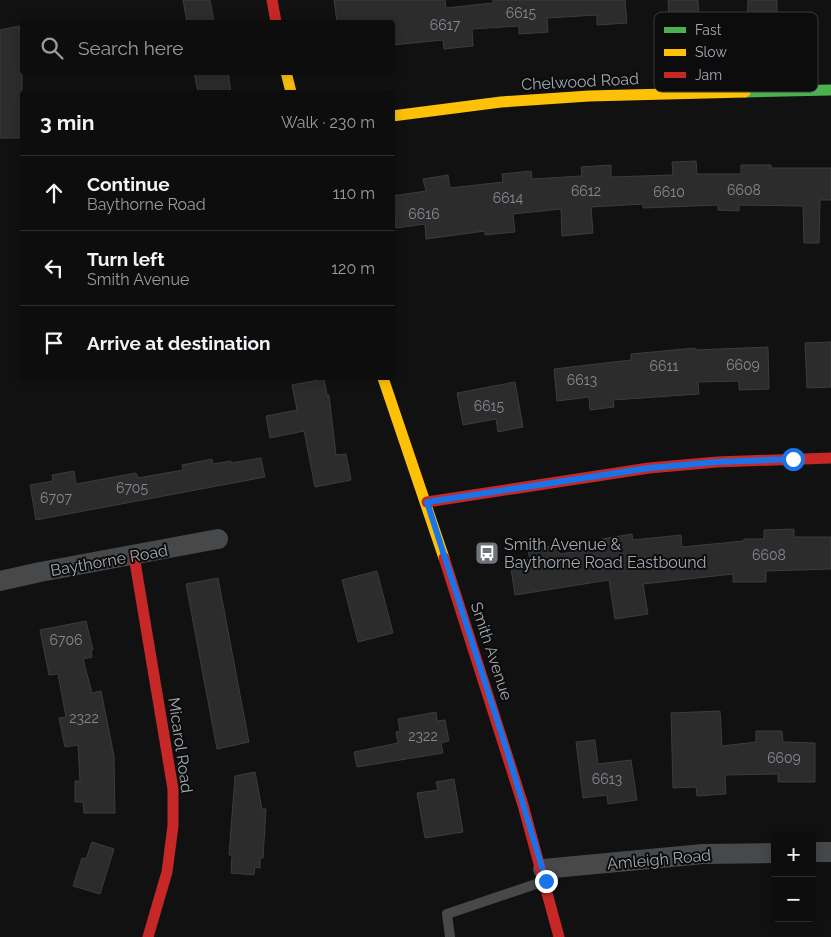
<!DOCTYPE html>
<meta charset="utf-8">
<style>
body{margin:0;font-family:Raleway,sans-serif;background:#161617;color:#f1f3f6}
.controls{position:absolute;right:15px;bottom:15px;display:grid;overflow:hidden;border-radius:5px;box-shadow:0 2px 12px #0003}
.controls button{width:45px;height:45px;display:grid;place-items:center;padding:0;border:0;border-bottom:1px solid #2d2d2e;background:#0d0d0e;color:#f1f3f6;font:25px sans-serif}
.stop{position:absolute;width:15px;height:15px;margin:-11px;border:4px solid #1a73e8;border-radius:50%;background:#fff}
.stop.end{background:#1a73e8;border-color:#fff;box-shadow:0 1px 5px #0008}
.list{margin:0;padding:0;list-style:none}
h2{display:flex;justify-content:space-between;align-items:center;height:65px;margin:0;padding:0 20px;font-size:21px}
h2 small{font-size:16px;font-weight:400;color:#9a9c9e}
.list li{display:grid;grid-template-columns:32px 1fr auto;gap:15px;align-items:center;box-sizing:border-box;height:75px;padding:0 20px;border-top:1px solid #2d2d2e}
.list b{display:block;font-size:19px;white-space:nowrap}
.list p{margin:0;font-size:16px;white-space:nowrap;color:#9a9c9e}
.list em{font-size:16px;font-style:normal;color:#9a9c9e}
.icon{flex:none;width:28px;height:28px;fill:none;stroke:currentColor;stroke-width:2;stroke-linecap:round;stroke-linejoin:round}
.map{position:relative;flex:none;width:831px;height:937px;overflow:hidden}
.search{position:absolute;background:#0d0d0e;box-shadow:0 2px 12px #0003;left:20px;top:20px;width:375px;height:55px;display:flex;align-items:center;gap:12px;box-sizing:border-box;padding:0 18px;border-radius:5px;color:#9a9c9e;font-size:19px}
.panel{position:absolute;background:#0d0d0e;box-shadow:0 2px 12px #0003;left:20px;top:90px;width:375px;height:290px;border-radius:5px}
.map>svg:first-child{display:block}
</style>
<div class="map">
<svg width="831" height="937" viewBox="0 0 831 937">
<rect width="100%" height="100%" fill="#111112"/>
<g fill="#2c2c2d" stroke="#3a3c3e">
<polygon points="183,0 210,0 214,22 187,22"/>
<polygon points="334,0 445,0 446,8 493,3 493,0 625,0 627,23 597,25 597,15 547,18 548,32 519,34 519,26 472,29 473,46 444,49 443,40 392,45 392,22 337,22"/>
<polygon points="668,0 698,0 699,19 669,20"/>
<polygon points="748,0 777,0 777,24 747,24"/>
<polygon points="19,26 22,42 22,138 0,138 0,30"/>
<polygon points="194,72 228,72 231,92 198,92"/>
<polygon points="696,161 697,174 741,174 741,165 771,165 771,168 831,168 831,200 820,200 819,243 804,243 803,206 739,205 739,211 718,210 718,205 643,208 643,204 591,207 593,233 562,236 561,209 513,214 515,232 485,235 485,231 426,239 425,224 396,228 392,196 426,191 423,179 448,175 450,188 503,182 502,174 531,171 532,179 582,176 581,167 611,165 611,177 673,175 672,162"/>
<polygon points="831,342 831,387 807,388 805,343"/>
<polygon points="768,347 769,389 739,390 739,381 698,382 699,394 613,400 614,407 590,410 589,397 557,401 554,369 631,360 631,354 695,348 695,350"/>
<polygon points="324,379 327,395 329,395 336,455 346,454 351,480 315,487 304,431 270,438 266,416 297,410 292,385"/>
<polygon points="515,382 523,427 498,432 496,419 463,425 457,393"/>
<polygon points="261,458 265,477 36,520 30,485 53,481 52,475 74,471 76,484 136,473 138,478 183,470 182,465 212,459 213,464 231,461 231,463"/>
<polygon points="794,529 794,537 831,537 831,569 766,571 766,582 733,582 733,574 643,584 648,614 615,619 609,580 515,595 510,562 530,559 528,550 558,545 560,554 604,547 602,539 632,534 633,540 681,535 682,547 744,541 744,539 764,539 764,530"/>
<polygon points="377,571 393,633 358,642 342,580"/>
<polygon points="218,578 249,742 217,749 186,584"/>
<polygon points="86,621 93,650 91,650 92,657 83,659 92,693 101,691 114,756 115,813 84,813 83,802 75,802 75,781 80,781 78,745 65,747 59,718 66,717 58,674 49,675 40,630"/>
<polygon points="720,711 722,746 756,742 756,731 782,731 783,742 815,743 815,782 778,782 778,774 725,775 726,794 697,796 696,787 673,788 671,713"/>
<polygon points="436,712 437,721 445,720 449,741 441,743 443,753 357,767 354,752 398,743 396,732 400,731 398,719"/>
<polygon points="595,740 598,764 631,760 637,800 608,804 607,795 583,798 576,742"/>
<polygon points="255,772 262,809 266,809 263,858 260,858 260,868 255,867 254,875 231,873 232,855 229,855 235,776"/>
<polygon points="454,779 463,832 425,838 417,793 438,790 436,782"/>
<polygon points="92,842 114,849 100,894 73,886 82,858 86,859"/>
</g>
<g fill="none" stroke-linecap="round" stroke-linejoin="round">
<polyline stroke="#46484a" stroke-width="10" points="450,937 447,914 545,881"/>
<g stroke="#46484a" stroke-width="20">
<polyline points="0,581 40,572 218,539"/>
<polyline points="812,852 831,852"/>
<polyline points="543,869 703,854 775,853"/>
</g>
<polyline stroke="#4caf50" stroke-width="11" points="745,92 831,90"/>
<g stroke="#ffc107" stroke-width="11">
<polyline points="286,72 291,92"/>
<polyline points="392,116 501,102 589,96 745,92"/>
<polyline points="383,378 444,558"/>
</g>
<g stroke="#c62828" stroke-width="11">
<polyline points="272,0 276,22"/>
<polyline points="427,502 649,468 717,462 831,458"/>
<polyline points="134,556 173,789 173,826 167,872 148,937"/>
<polyline points="444,558 523,805 559,937"/>
</g>
</g>
<g fill="none" stroke-linecap="round" stroke-linejoin="round">
<polyline stroke="#1a73e8" stroke-width="6" points="546,881 508,754 427,502 649,468 716,462 793,459"/>
</g>
<defs>
<g id="bus-square" transform="scale(1.25)"><rect x="-9" y="-9" width="18" height="18" rx="4" fill="#6f747b" stroke="#0c0c0d"/><path d="M-5-6H5V4H4V6H2V4H-2V6H-4V4H-5ZM-3.5-4V0h7V-4ZM-3.5 1.2v1.5H-2V1.2ZM2 1.2v1.5H3.5V1.2Z" fill="#fff"/></g>
</defs>
<g fill-rule="evenodd">
<use href="#bus-square" x="487" y="553"/>
</g>
<g text-anchor="middle" stroke-width="4" stroke-linejoin="round" paint-order="stroke">
<g font-size="14" fill="#848a92">
<text x="521" y="18">6615</text>
<text x="445" y="30">6617</text>
<text x="744" y="195">6608</text>
<text x="586" y="196">6612</text>
<text x="669" y="197">6610</text>
<text x="508" y="203">6614</text>
<text x="424" y="219">6616</text>
<text x="743" y="370">6609</text>
<text x="664" y="371">6611</text>
<text x="582" y="385">6613</text>
<text x="489" y="411">6615</text>
<text x="132" y="493">6705</text>
<text x="56" y="503">6707</text>
<text x="769" y="560">6608</text>
<text x="66" y="645">6706</text>
<text x="84" y="723">2322</text>
<text x="423" y="741">2322</text>
<text x="784" y="763">6609</text>
<text x="607" y="784">6613</text>
</g>
<g font-size="16" fill="#a1aab3" stroke="#0c0c0d">
<text transform="translate(580 81) rotate(-3)" y="6">Chelwood Road</text>
<text transform="translate(109 560) rotate(-10)" y="6">Baythorne Road</text>
<text transform="translate(492 651) rotate(72)" y="6">Smith Avenue</text>
<text transform="translate(181 745) rotate(82)" y="6">Micarol Road</text>
<text transform="translate(659 859) rotate(-5)" y="6">Amleigh Road</text>
</g>
<g font-size="16" fill="#a1aab3" stroke="#0c0c0d" text-anchor="start">
<text x="504" y="550">Smith Avenue &amp;<tspan x="504" dy="18">Baythorne Road Eastbound</tspan></text>
</g>
</g>
<rect x="654" y="12" width="164" height="80" rx="8" fill="#0c0c0d" stroke="#393b3f" stroke-width="1"/>
<rect x="664" y="27" width="22" height="6" fill="#4caf50"/>
<rect x="664" y="49" width="22" height="7" fill="#ffc107"/>
<rect x="664" y="72" width="22" height="6" fill="#c62828"/>
<g font-size="14" fill="#a1aab3">
<text x="695" y="35">Fast</text>
<text x="695" y="57">Slow</text>
<text x="695" y="80">Jam</text>
</g>
</svg>
<div class="controls">
<button>+</button>
<button>−</button>
</div>
<div class="stop" style="left:793px;top:459px"></div>
<div class="stop end" style="left:546px;top:881px"></div>
<div class="search"><svg class="icon" aria-label="search" viewBox="0 0 24 24"><circle cx="10" cy="10" r="6"/><path d="M15 15l6 6"/></svg>Search here</div>
<section class="panel">
<h2>3 min<small>Walk · 230 m</small></h2>
<ul class="list">
<li><svg class="icon" aria-label="ahead" viewBox="0 0 24 24"><path d="M12 20V5M6 11l6-6 6 6"/></svg><div><b>Continue</b><p>Baythorne Road</p></div><em>110 m</em></li>
<li><svg class="icon" aria-label="left" viewBox="0 0 24 24"><path d="M17 20v-9H6M10 6l-5 5 5 5"/></svg><div><b>Turn left</b><p>Smith Avenue</p></div><em>120 m</em></li>
<li><svg class="icon" aria-label="arrive" viewBox="0 0 24 24"><path d="M6 21V4h12l-3 4 3 4H6"/></svg><div><b>Arrive at destination</b></div></li>
</ul>
</section>
</div>
